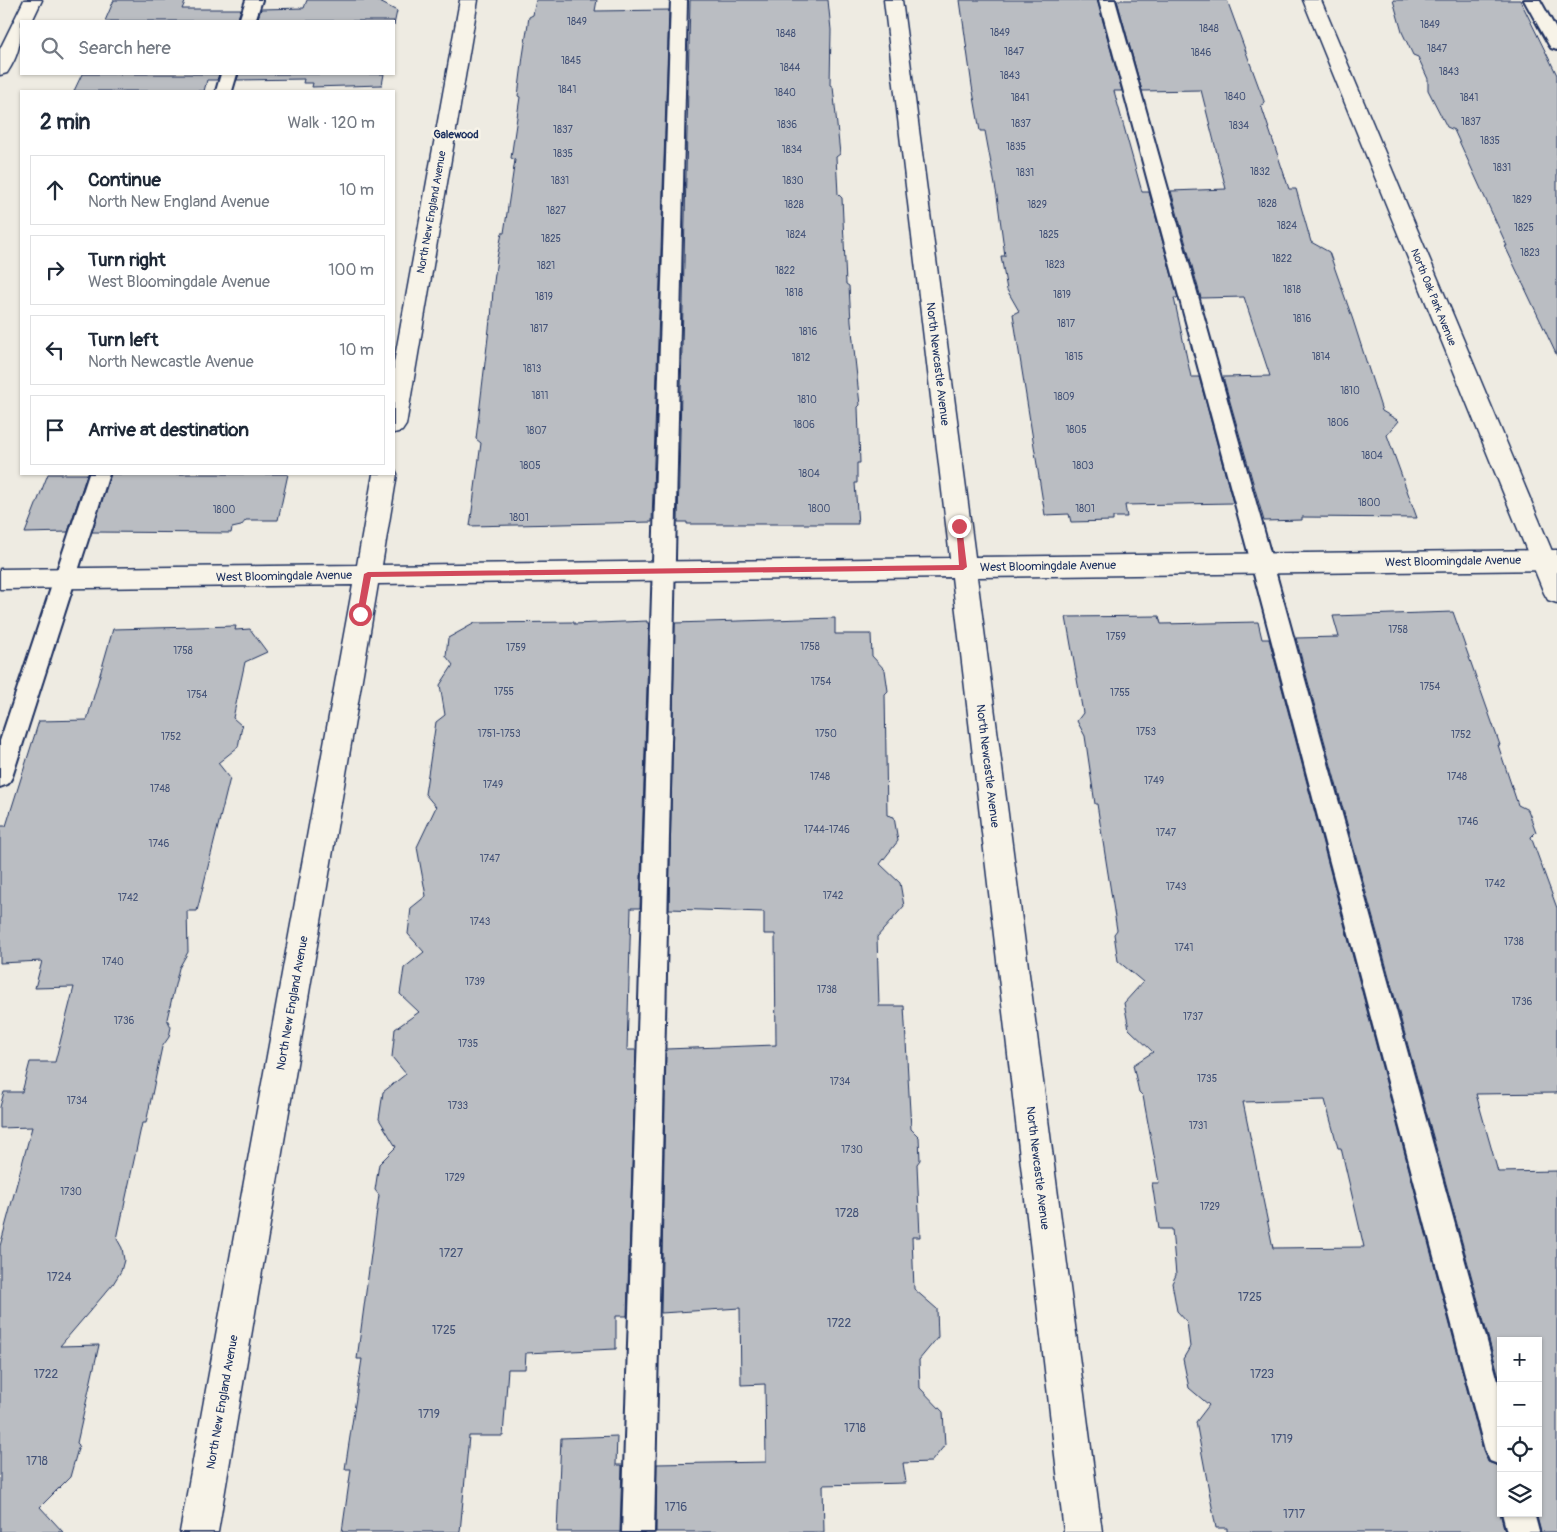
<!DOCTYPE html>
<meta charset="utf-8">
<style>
body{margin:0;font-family:Pangolin,sans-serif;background:#f2f2f3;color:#1f2937}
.controls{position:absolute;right:15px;bottom:15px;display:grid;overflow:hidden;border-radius:0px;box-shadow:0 1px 4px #0004}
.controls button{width:45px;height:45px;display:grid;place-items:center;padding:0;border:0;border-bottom:1px solid #e0e1e3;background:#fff;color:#1f2937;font:25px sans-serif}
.stop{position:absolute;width:15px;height:15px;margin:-11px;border:4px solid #d1495b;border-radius:50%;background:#fff}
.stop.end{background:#d1495b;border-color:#fff;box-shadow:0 1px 5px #0008}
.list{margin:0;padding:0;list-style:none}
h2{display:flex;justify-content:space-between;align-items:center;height:65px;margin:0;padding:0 20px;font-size:21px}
h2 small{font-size:16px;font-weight:400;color:#747a83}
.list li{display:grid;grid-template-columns:32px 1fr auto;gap:15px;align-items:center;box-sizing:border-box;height:70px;margin:0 10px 10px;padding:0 10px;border:1px solid #e0e1e3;border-radius:0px}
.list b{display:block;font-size:19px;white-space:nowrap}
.list p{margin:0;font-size:16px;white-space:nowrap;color:#747a83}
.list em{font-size:16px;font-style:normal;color:#747a83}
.icon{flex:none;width:28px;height:28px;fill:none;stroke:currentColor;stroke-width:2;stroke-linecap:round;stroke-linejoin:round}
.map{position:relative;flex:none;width:1557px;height:1532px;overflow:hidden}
.search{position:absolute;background:#fff;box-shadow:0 1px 4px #0004;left:20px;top:20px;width:375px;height:55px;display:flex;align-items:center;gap:12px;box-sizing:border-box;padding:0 18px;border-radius:0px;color:#747a83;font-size:19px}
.panel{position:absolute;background:#fff;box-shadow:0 1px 4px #0004;left:20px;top:90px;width:375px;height:385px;border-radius:0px}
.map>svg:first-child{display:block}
</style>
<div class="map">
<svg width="1557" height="1532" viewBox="0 0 1557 1532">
<rect width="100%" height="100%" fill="#eeebe2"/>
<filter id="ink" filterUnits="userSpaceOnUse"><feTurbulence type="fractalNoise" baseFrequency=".02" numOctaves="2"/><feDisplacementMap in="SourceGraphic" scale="10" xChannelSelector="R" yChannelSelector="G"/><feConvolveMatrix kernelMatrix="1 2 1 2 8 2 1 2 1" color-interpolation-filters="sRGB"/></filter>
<g filter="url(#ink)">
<g fill="#babdc2" stroke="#1b2f5e" fill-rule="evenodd">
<polygon points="114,0 186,0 182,9 241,9 237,21 105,21"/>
<polygon points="307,0 376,0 397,11 394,25 394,21 257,21 261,9 304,8"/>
<polygon points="536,0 597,0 595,11 669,10 652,522 470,526 481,443 476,439 490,320 491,320 493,290 497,258 502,233 504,233 515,160 511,158 520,97 518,96 523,56 529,17 533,15"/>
<polygon points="690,0 828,0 831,30 830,85 833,87 840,154 836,157 838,194 842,198 846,284 849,286 851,322 860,405 858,407 860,463 857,463 857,483 855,483 858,524 687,524 687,522 678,522"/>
<polygon points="960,0 1097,0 1122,91 1114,91 1142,192 1149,192 1178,298 1174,298 1191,377 1199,377 1233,503 1125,505 1127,517 1113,517 1113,521 1071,522 1069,514 1045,515 1013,314 1019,311 1007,290 1001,256 1005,256 997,196 985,131 980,131 972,86"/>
<polygon points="1117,0 1227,0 1265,104 1261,105 1289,189 1296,189 1311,242 1329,252 1353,320 1382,411 1399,421 1387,435 1417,518 1302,517 1302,520 1264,521 1223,377 1270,376 1244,297 1201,298 1171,191 1226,189 1201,90 1142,91"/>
<polygon points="1393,0 1520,0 1557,75 1557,356 1505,246 1507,246 1454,130 1447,127 1428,90 1428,79 1418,57 1413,55 1402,32"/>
<polygon points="82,74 219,74 217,80 207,80 204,91 74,91"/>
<polygon points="239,74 384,74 382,85 312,87 313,83 303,83 304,79 237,80"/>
<polygon points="48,474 87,474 68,532 25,533"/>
<polygon points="111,474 288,474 278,520 246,520 241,526 232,528 231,533 92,532"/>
<polygon points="1453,612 1500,745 1498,745 1518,805 1528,810 1536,832 1531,837 1557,908 1557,1093 1476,1094 1498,1172 1557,1171 1557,1532 1541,1532 1536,1513 1538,1513 1538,1341 1501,1341 1501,1384 1296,638 1339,637 1333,616"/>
<path d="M1159,616L1161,624L1258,622L1262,639H1269L1483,1450L1488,1462L1501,1467L1500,1513L1505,1532H1227V1528H1216L1196,1422L1209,1405L1189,1388L1183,1359L1190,1347L1187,1322L1177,1311L1172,1283L1176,1275L1172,1229H1159L1152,1183H1159L1143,1096L1139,1092L1133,1065L1153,1052L1129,1029L1124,1003L1143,982L1118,961L1114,934L1117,930L1097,804H1095L1085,736L1077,721L1083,713L1066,617ZM1325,1100L1338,1148H1341L1364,1247L1273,1248L1243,1102Z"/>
<polygon points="835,618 835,634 871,634 872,656 885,670 888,691 885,694 887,815 894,817 898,841 880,864 900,883 904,906 877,937 879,1006 904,1006 911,1129 919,1137 920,1160 917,1164 920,1237 912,1237 914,1289 937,1309 938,1337 919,1360 920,1388 943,1412 945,1445 931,1462 903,1463 906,1483 823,1485 824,1532 656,1532 657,1464 766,1462 765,1384 741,1385 740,1308 661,1313 666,1049 776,1045 775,934 764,934 764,912 669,909 675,623"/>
<polygon points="647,621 647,623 649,623 640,908 631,908 627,1050 636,1050 627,1316 616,1316 616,1349 526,1353 525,1369 508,1369 503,1436 469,1436 460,1532 342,1532 351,1469 345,1469 362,1359 357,1359 379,1195 375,1190 379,1164 396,1147 379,1119 383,1092 406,1074 392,1057 395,1029 419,1012 400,994 404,968 424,952 408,934 411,908 426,896 417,847 436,807 425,794 436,722 445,715 440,685 453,665 446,656 448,638 475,623 574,622 574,624"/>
<polygon points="236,626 235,630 250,629 267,652 245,662 233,718 242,726 238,747 218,763 230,778 197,911 187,911 188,952 179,968 167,1019 171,1027 169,1037 162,1047 146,1123 142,1123 117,1239 122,1248 124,1260 121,1271 113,1284 60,1346 99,1345 77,1443 79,1445 70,1477 40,1507 63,1532 0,1532 0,1246 32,1127 0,1128 0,1107 4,1092 22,1092 30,1062 55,1062 74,987 35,988 42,961 0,963 0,826 6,826 39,721 87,720 113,629"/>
<polygon points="617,1436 616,1465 622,1465 620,1532 557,1532 561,1438"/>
</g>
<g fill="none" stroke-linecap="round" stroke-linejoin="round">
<g stroke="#1b2f5e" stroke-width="4">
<g id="lane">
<polygon points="246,0 262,0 255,21 239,21"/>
<polygon points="671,0 687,0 654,1532 622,1532"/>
<polygon points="1099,0 1115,0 1273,563 1501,1392 1501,1465 1490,1461 1485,1450 1251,563"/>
<polygon points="1524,0 1540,0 1557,31 1557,50 1551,48 1549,45"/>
<polygon points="221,74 237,74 232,91 216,91"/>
<polygon points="89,474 109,474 12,777 8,784 0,787 0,741"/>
<polygon points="1502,1513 1534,1513 1539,1532 1507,1532"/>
</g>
</g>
<g stroke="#1b2f5e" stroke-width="3">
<g id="street">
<path d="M24,0H42L32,21H21C21,42 19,55 7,73L0,75V49Z"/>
<polygon points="460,0 478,0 406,425 402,431 394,433 394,363"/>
<polygon points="884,0 902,0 975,557 1557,550 1557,570 977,577 1102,1532 1064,1532 952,577 378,584 218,1532 180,1532 353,585 0,589 0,569 357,565 373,474 394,474 394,468 397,474 382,565 950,558"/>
</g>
</g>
<g stroke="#1b2f5e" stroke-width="3">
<polygon id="secondary" points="1303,0 1321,0 1557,563 1557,603 1548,600 1544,593"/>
</g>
<use href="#lane" fill="#f7f3e8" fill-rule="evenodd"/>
<use href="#street" fill="#f7f3e8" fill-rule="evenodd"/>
<use href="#secondary" fill="#f7f3e8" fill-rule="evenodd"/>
</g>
</g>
<polygon fill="#d1495b" points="956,524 959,524 962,526 967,567 963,570 371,577 364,614 360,617 357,614 364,574 368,572 959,565"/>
<g text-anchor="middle" stroke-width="5" stroke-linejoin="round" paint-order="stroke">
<g font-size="10" fill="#435277">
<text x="577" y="25">1849</text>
<text x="1430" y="28">1849</text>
<text x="1209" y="32">1848</text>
<text x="1000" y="36">1849</text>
<text x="786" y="37">1848</text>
<text x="1437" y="52">1847</text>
<text x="1014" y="55">1847</text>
<text x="1201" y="56">1846</text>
<text x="571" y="64">1845</text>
<text x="790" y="71">1844</text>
<text x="1449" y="75">1843</text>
<text x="1010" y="79">1843</text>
<text x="567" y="93">1841</text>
<text x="785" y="96">1840</text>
<text x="1235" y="100">1840</text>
<text x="1020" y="101">1841</text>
<text x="1469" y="101">1841</text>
<text x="1471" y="125">1837</text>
<text x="1021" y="127">1837</text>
<text x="787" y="128">1836</text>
<text x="1239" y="129">1834</text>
<text x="563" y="133">1837</text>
<text x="1490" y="144">1835</text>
<text x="1016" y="150">1835</text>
<text x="792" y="153">1834</text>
<text x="563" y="157">1835</text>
<text x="1502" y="171">1831</text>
<text x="1260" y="175">1832</text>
<text x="1025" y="176">1831</text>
<text x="560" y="184">1831</text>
<text x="793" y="184">1830</text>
<text x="1522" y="203">1829</text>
<text x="1267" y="207">1828</text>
<text x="794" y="208">1828</text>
<text x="1037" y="208">1829</text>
<text x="556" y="214">1827</text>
<text x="1287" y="229">1824</text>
<text x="1524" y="231">1825</text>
<text x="796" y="238">1824</text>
<text x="1049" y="238">1825</text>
<text x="551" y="242">1825</text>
<text x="1530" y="256">1823</text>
<text x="1282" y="262">1822</text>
<text x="1055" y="268">1823</text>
<text x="546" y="269">1821</text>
<text x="785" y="274">1822</text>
<text x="1292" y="293">1818</text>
<text x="794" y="296">1818</text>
<text x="1062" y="298">1819</text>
<text x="544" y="300">1819</text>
<text x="1302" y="322">1816</text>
<text x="1066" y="327">1817</text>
<text x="539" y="332">1817</text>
<text x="808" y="335">1816</text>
<text x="1074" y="360">1815</text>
<text x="1321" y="360">1814</text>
<text x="801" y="361">1812</text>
<text x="532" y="372">1813</text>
<text x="1350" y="394">1810</text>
<text x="540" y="399">1811</text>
<text x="1064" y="400">1809</text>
<text x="807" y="403">1810</text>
<text x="1338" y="426">1806</text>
<text x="804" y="428">1806</text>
<text x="1076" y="433">1805</text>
<text x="536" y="434">1807</text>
<text x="1372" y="459">1804</text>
<text x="530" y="469">1805</text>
<text x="1083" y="469">1803</text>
<text x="809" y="477">1804</text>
<text x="1369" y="506">1800</text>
<text x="819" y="512">1800</text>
<text x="1085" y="512">1801</text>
<text x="224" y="513">1800</text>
<text x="519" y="521">1801</text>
<text x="1398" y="633">1758</text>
<text x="1116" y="640">1759</text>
<text x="810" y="650">1758</text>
<text x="516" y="651">1759</text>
<text x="183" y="654">1758</text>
<text x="821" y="685">1754</text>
<text x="1430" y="690">1754</text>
<text x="504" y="695">1755</text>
<text x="1120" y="696">1755</text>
<text x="197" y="698">1754</text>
<text x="1146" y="735">1753</text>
<text x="499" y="737">1751-1753</text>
<text x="826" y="737">1750</text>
<text x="1461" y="738">1752</text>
<text x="171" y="740">1752</text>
<text x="820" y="780">1748</text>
<text x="1457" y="780">1748</text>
<text x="1154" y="784">1749</text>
<text x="493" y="788">1749</text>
<text x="160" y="792">1748</text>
<text x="1468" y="825">1746</text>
<text x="827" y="833">1744-1746</text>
<text x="1166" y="836">1747</text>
<text x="159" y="847">1746</text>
<text x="490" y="862">1747</text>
<text x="1495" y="887">1742</text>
<text x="1176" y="890">1743</text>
<text x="833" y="899">1742</text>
<text x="128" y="901">1742</text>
<text x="480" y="925">1743</text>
<text x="1514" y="945">1738</text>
<text x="1184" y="951">1741</text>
<text x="113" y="965">1740</text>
<text x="475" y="985">1739</text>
<text x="827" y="993">1738</text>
<text x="1522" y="1005">1736</text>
<text x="1193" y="1020">1737</text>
<text x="124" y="1024">1736</text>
<text x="468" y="1047">1735</text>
<text x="1207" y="1082">1735</text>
<text x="840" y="1085">1734</text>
<text x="77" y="1104">1734</text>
<text x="458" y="1109">1733</text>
<text x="1198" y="1129">1731</text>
<text x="852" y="1153">1730</text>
<text x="455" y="1181">1729</text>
<text x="71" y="1195">1730</text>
<text x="1210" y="1210">1729</text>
</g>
<g font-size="11" font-weight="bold" fill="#1b2f5e" stroke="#f7f3e8">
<text x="456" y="138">Galewood</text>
</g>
<g font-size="11" fill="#1b2f5e" stroke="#f7f3e8">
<text transform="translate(431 212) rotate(-80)" y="4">North New England Avenue</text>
<text transform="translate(1434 297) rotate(68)" y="4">North Oak Park Avenue</text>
</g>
<g font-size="12" fill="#1b2f5e" stroke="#f7f3e8">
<text transform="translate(938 364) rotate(83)" y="4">North Newcastle Avenue</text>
<text transform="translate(1453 561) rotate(-1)" y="4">West Bloomingdale Avenue</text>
<text transform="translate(1048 566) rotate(-1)" y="4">West Bloomingdale Avenue</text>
<text transform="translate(284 576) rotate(-1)" y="4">West Bloomingdale Avenue</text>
<text transform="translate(988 766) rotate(83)" y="4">North Newcastle Avenue</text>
<text transform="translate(292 1003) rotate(-80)" y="4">North New England Avenue</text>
<text transform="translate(1038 1168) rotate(83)" y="4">North Newcastle Avenue</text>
<text transform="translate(222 1402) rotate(-80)" y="4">North New England Avenue</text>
</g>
<g font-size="12" fill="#435277">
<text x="847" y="1217">1728</text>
<text x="451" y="1257">1727</text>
<text x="59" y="1281">1724</text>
<text x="1250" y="1301">1725</text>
<text x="839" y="1327">1722</text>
<text x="444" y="1334">1725</text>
<text x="46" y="1378">1722</text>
<text x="1262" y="1378">1723</text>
<text x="429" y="1418">1719</text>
<text x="855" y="1432">1718</text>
<text x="1282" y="1443">1719</text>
<text x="37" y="1465">1718</text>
<text x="676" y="1511">1716</text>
<text x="1294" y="1518">1717</text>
</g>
</g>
</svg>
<div class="controls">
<button>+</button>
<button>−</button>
<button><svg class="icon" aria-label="locate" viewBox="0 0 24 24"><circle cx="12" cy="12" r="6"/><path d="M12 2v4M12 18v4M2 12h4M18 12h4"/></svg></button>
<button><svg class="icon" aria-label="layers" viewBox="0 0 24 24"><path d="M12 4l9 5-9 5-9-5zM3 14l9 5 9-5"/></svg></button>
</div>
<div class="stop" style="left:360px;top:614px"></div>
<div class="stop end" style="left:959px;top:526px"></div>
<div class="search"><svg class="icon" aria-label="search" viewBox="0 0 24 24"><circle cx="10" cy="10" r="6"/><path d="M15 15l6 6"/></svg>Search here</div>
<section class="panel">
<h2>2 min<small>Walk · 120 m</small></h2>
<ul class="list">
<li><svg class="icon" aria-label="ahead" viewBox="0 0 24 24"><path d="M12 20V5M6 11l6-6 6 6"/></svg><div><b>Continue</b><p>North New England Avenue</p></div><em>10 m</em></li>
<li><svg class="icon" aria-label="right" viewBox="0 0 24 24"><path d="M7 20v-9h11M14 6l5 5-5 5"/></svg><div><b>Turn right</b><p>West Bloomingdale Avenue</p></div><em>100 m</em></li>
<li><svg class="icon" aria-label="left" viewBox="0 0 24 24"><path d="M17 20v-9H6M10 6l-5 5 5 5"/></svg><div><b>Turn left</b><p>North Newcastle Avenue</p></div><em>10 m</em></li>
<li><svg class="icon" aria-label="arrive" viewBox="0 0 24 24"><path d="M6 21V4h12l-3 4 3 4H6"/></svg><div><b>Arrive at destination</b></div></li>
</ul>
</section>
</div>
